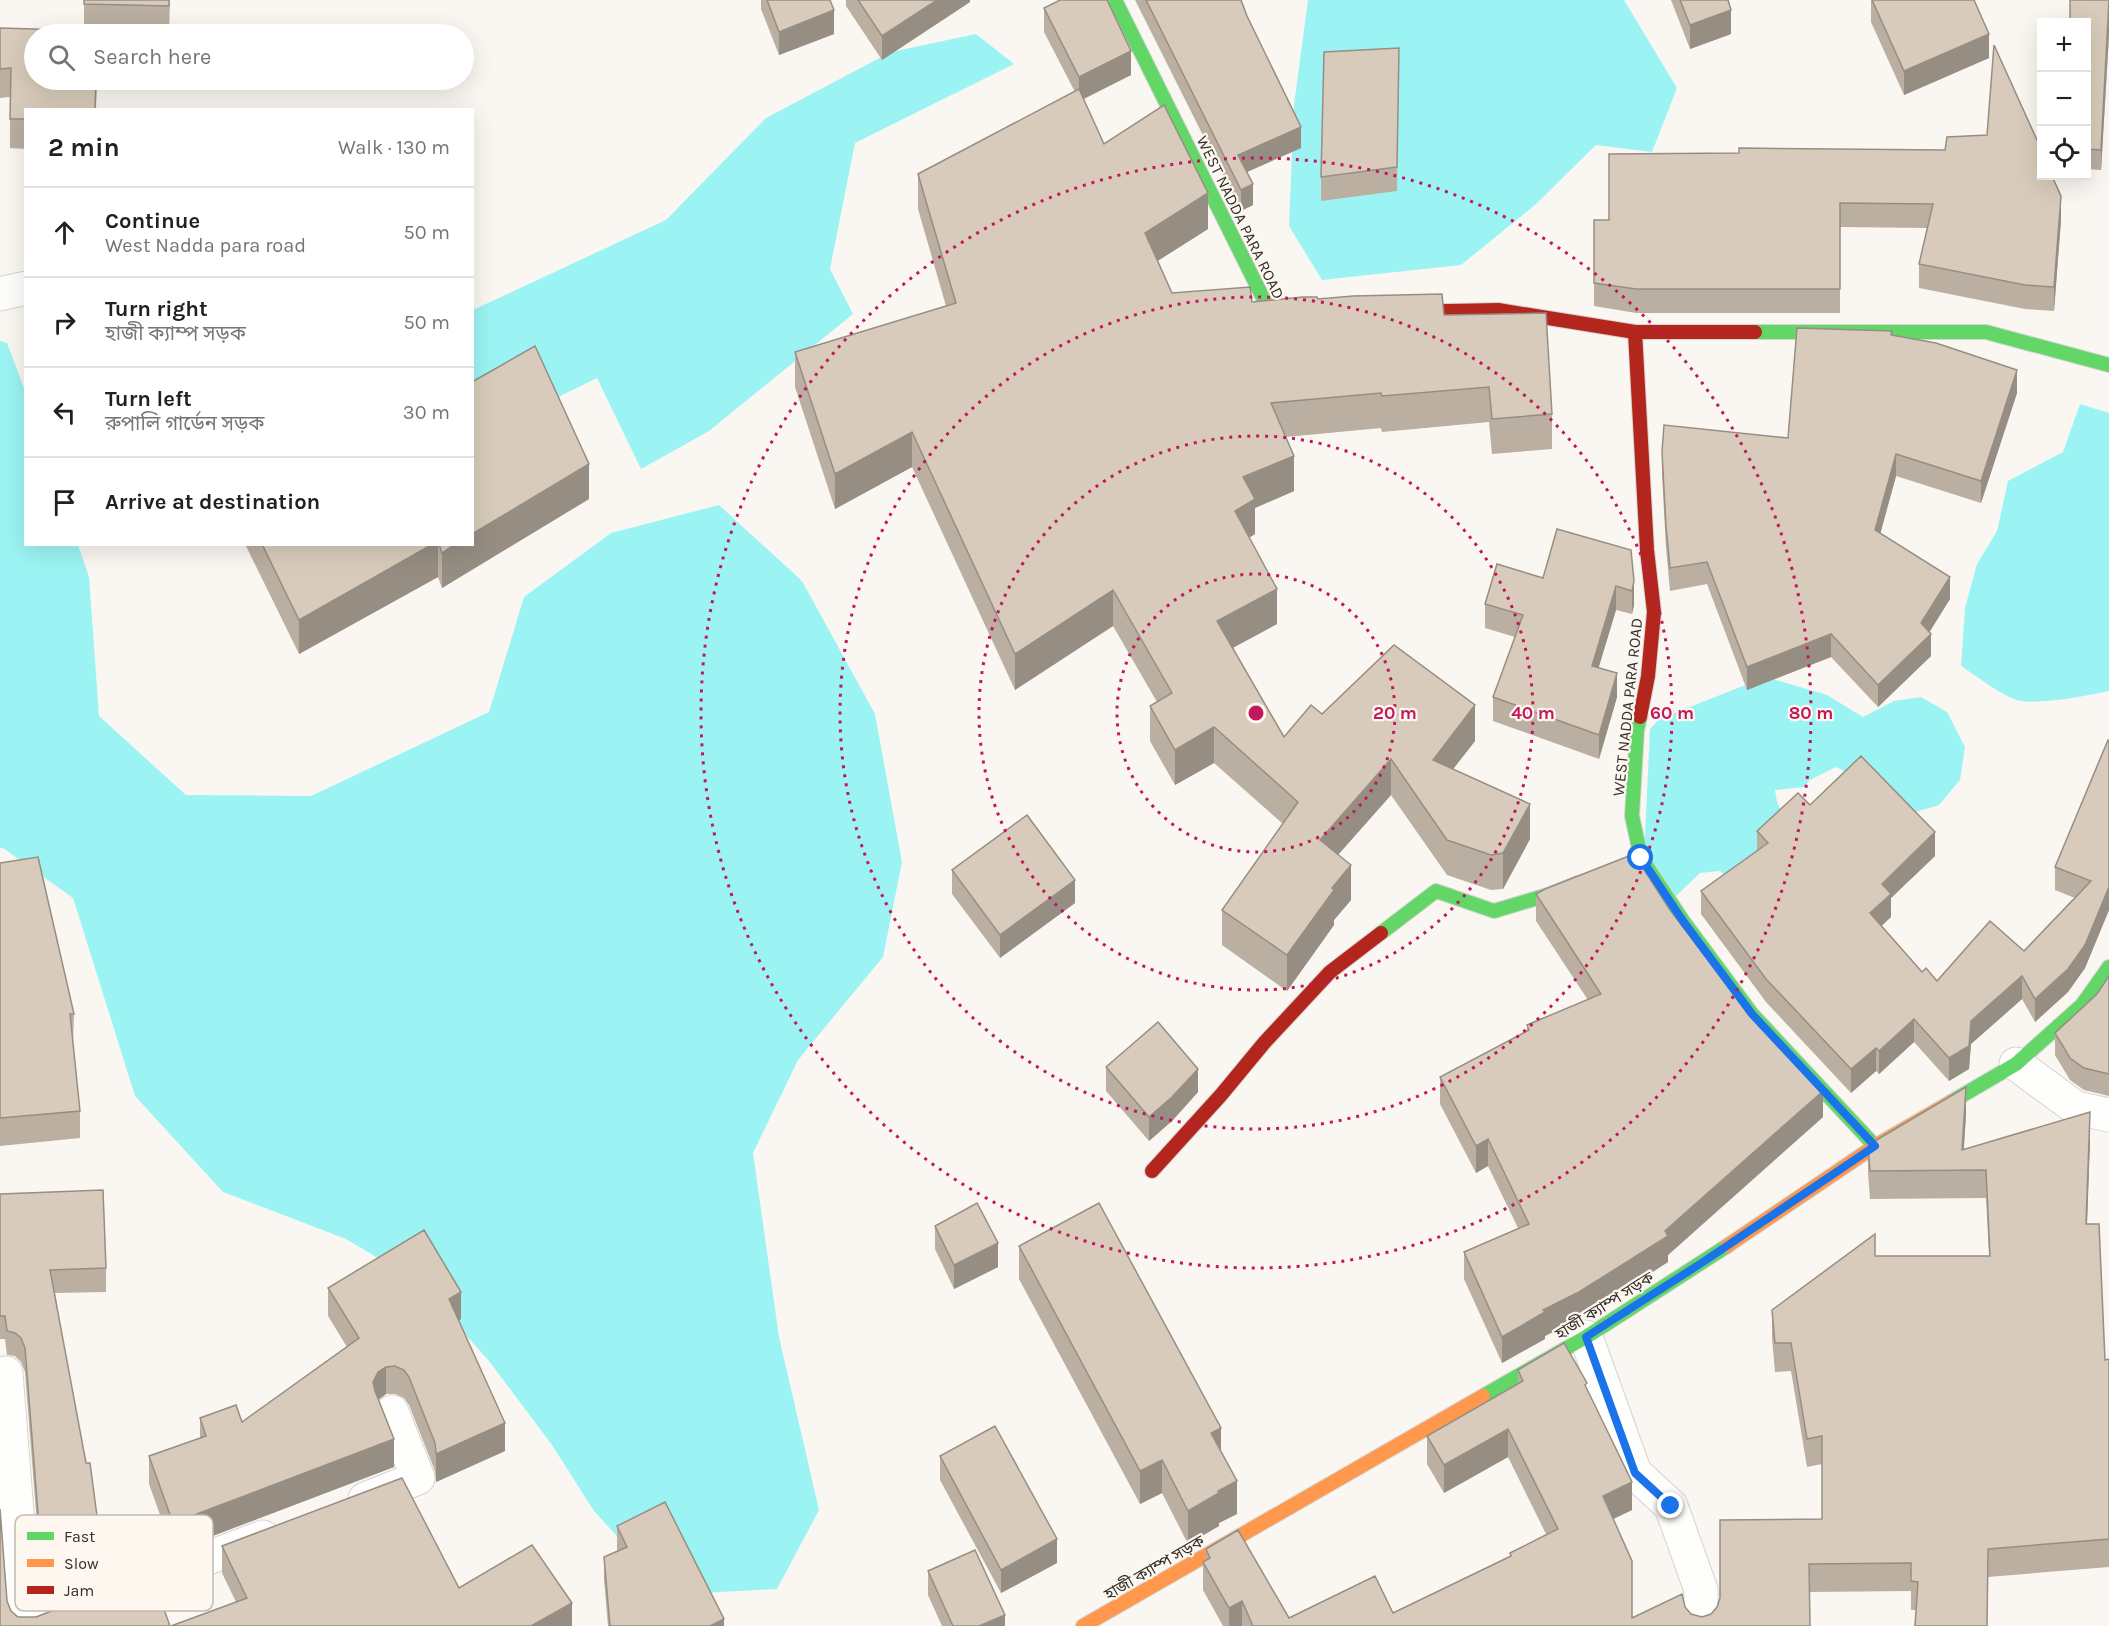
<!DOCTYPE html>
<meta charset="utf-8">
<style>
body{margin:0;font-family:Karla,"Noto Sans Bengali",sans-serif;background:#f6f6f6;color:#202124}
.controls{position:absolute;right:18px;top:18px;display:grid;overflow:hidden;border-radius:0px;box-shadow:0 6px 24px #0002}
.controls button{width:54px;height:54px;display:grid;place-items:center;padding:0;border:0;border-bottom:2px solid #e0e0e0;background:#fff;color:#202124;font:30px sans-serif}
.stop{position:absolute;width:18px;height:18px;margin:-14px;border:4px solid #1a73e8;border-radius:50%;background:#fff}
.stop.end{background:#1a73e8;border-color:#fff;box-shadow:0 2px 6px #0008}
.list{margin:0;padding:0;list-style:none}
h2{display:flex;justify-content:space-between;align-items:center;height:78px;margin:0;padding:0 24px;font-size:26px}
h2 small{font-size:20px;font-weight:400;color:#757577}
.list li{display:grid;grid-template-columns:39px 1fr auto;gap:18px;align-items:center;box-sizing:border-box;height:90px;padding:0 24px;border-top:2px solid #e0e0e0}
.list b{display:block;font-size:22px;white-space:nowrap}
.list p{margin:0;font-size:20px;white-space:nowrap;color:#757577}
.list em{font-size:20px;font-style:normal;color:#757577}
.icon{flex:none;width:33px;height:33px;fill:none;stroke:currentColor;stroke-width:2;stroke-linecap:round;stroke-linejoin:round}
.map{position:relative;flex:none;width:2109px;height:1626px;overflow:hidden}
.search{position:absolute;background:#fff;box-shadow:0 6px 24px #0002;left:24px;top:24px;width:450px;height:66px;display:flex;align-items:center;gap:15px;box-sizing:border-box;padding:0 21px;border-radius:33px;color:#757577;font-size:22px}
.panel{position:absolute;background:#fff;box-shadow:0 6px 24px #0002;left:24px;top:108px;width:450px;height:438px;border-radius:0px}
.map>svg:first-child{display:block}
</style>
<div class="map">
<svg width="2109" height="1626" viewBox="0 0 2109 1626">
<rect width="100%" height="100%" fill="#faf7f2"/>
<g fill="#9bf4f3">
<polygon points="1308,0 1624,0 1677,88 1652,152 1596,145 1535,205 1461,265 1322,280 1289,226 1294,105"/>
<polygon points="976,34 1014,64 855,143 830,269 853,314 709,431 641,469 597,378 473,439 473,310 666,220 766,118 891,52"/>
<polygon points="0,341 7,343 25,391 26,544 78,545 89,577 99,716 186,795 311,796 489,712 524,597 611,533 719,505 802,581 875,714 902,862 883,957 798,1060 753,1153 779,1337 819,1510 777,1589 700,1593 635,1556 594,1511 552,1445 489,1361 420,1283 346,1239 223,1192 135,1096 73,898 3,848 0,848"/>
<path d="M2080,404L2109,413V691C2086,696 2044,704 2021,701C2006,699 1975,675 1961,666L1965,608L1977,564L1997,531L2008,481L2063,452Z"/>
<polygon points="1766,677 1827,695 1863,717 1894,701 1921,697 1947,712 1965,747 1960,780 1939,805 1902,816 1861,779 1836,767 1810,780 1804,787 1775,790 1777,802 1790,831 1733,879 1719,871 1700,873 1676,896 1644,856 1650,729 1659,719"/>
</g>
<g fill="none" stroke-linecap="round" stroke-linejoin="round">
<g stroke="#d6d4d0" stroke-width="35">
<g id="street">
<polyline points="0,294 26,288"/>
<polyline points="2016,1064 2076,1108 2109,1115"/>
<polyline points="1586,1337 1635,1473 1671,1506 1701,1590 1701,1626"/>
<polyline points="6,1373 26,1626"/>
<polyline points="365,1499 418,1478 392,1412"/>
<polyline points="29,1626 263,1537"/>
</g>
</g>
<g stroke="#d6d4d0" stroke-width="16">
<g id="fast">
<polyline points="1115,0 1271,314 1300,314"/>
<polyline points="1755,332 1986,332 2109,365"/>
<polyline points="1640,717 1637,730 1632,816 1641,858 1683,921 1752,1014 1875,1146"/>
<polyline points="1381,933 1436,891 1494,911 1551,894 1578,883"/>
<polyline points="1951,1102 2016,1064 2082,1005 2109,967"/>
<polyline points="1483,1396 1586,1337 1727,1246"/>
</g>
</g>
<g stroke="#d6d4d0" stroke-width="16">
<g id="slow">
<polyline points="1727,1246 1875,1146 1951,1102"/>
<polyline points="1083,1626 1483,1396"/>
</g>
</g>
<g stroke="#d6d4d0" stroke-width="16">
<g id="jam">
<polyline points="1400,312 1498,310 1635,332 1755,332"/>
<polyline points="1635,332 1647,550 1654,612 1648,676 1640,717"/>
<polyline points="1152,1171 1221,1095 1264,1043 1330,972 1381,933"/>
</g>
</g>
<use href="#street" stroke="#fefefd" stroke-width="33"/>
<use href="#fast" stroke="#63d668" stroke-width="14"/>
<use href="#slow" stroke="#ff974d" stroke-width="14"/>
<use href="#jam" stroke="#b3261e" stroke-width="14"/>
</g>
<g fill="#baafa1">
<polygon points="84,0 170,0 169,34 34,34 34,80 97,80 96,110 26,110 26,149 10,148 10,97 0,98 0,28 84,31"/>
<polygon points="761,0 830,0 834,34 779,55 761,9"/>
<polygon points="846,0 970,0 970,2 882,60 846,6"/>
<polygon points="1135,0 1241,0 1301,148 1246,172 1253,205 1241,211"/>
<polygon points="1671,0 1728,0 1731,34 1690,49"/>
<polygon points="1871,0 1974,0 1989,58 1904,95 1871,22"/>
<polygon points="2109,0 2109,34 2101,170 2086,169 2086,22"/>
<polygon points="1044,8 1131,75 1084,99 1104,144 1208,229 1157,261 1172,293 1252,302 1318,299 1444,315 1552,414 1552,449 1492,454 1489,422 1382,432 1381,428 1286,437 1294,491 1255,508 1255,534 1249,537 1277,624 1233,648 1284,737 1322,714 1475,741 1453,769 1530,839 1503,889 1491,890 1447,875 1391,795 1338,855 1351,900 1334,920 1334,925 1287,991 1222,945 1222,910 1283,824 1214,763 1175,785 1150,741 1150,706 1157,702 1113,626 1015,690 912,467 835,509 795,387 795,352 946,306 918,209 918,174 1075,92 1044,32"/>
<polygon points="1399,48 1397,191 1321,201 1321,177"/>
<polygon points="1609,154 2061,220 2054,311 2025,309 1919,288 1919,264 1927,228 1840,227 1840,313 1636,313 1594,306 1594,220 1609,220"/>
<polygon points="1892,335 2017,393 1981,503 1896,476 1880,534 1950,599 1929,632 1931,656 1878,707 1831,657 1747,690 1707,584 1670,591 1666,548 1662,474 1662,452 1788,438"/>
<polygon points="589,499 442,588 438,577 299,654 245,544 472,544"/>
<polygon points="1631,550 1634,605 1632,614 1616,610 1598,668 1617,697 1599,759 1493,721 1493,697 1515,637 1485,628 1485,604 1543,578"/>
<polygon points="2109,741 2109,910 2085,968 2068,992 2035,1022 2022,999 1971,1044 1969,1069 1949,1081 1914,1042 1879,1074 1876,1071 1851,1093 1766,1002 1701,914 1701,891 1757,851 1757,831 1810,805 1935,856 1891,898 1891,917 1881,926 1922,972 1937,981 2024,951 2075,898 2055,890 2055,867"/>
<polygon points="0,863 74,1014 73,1042 80,1111 80,1138 0,1146"/>
<polygon points="952,870 1075,903 1000,958 952,894"/>
<polygon points="1536,894 1670,910 1823,1117 1668,1255 1668,1262 1579,1319 1545,1336 1545,1339 1502,1363 1464,1279 1464,1252 1518,1228 1488,1166 1476,1173 1440,1104 1440,1077 1527,1031 1527,1025 1588,1000 1536,921"/>
<polygon points="2109,976 2109,1096 2084,1090 2070,1080 2055,1055 2055,1033 2097,994"/>
<polygon points="1106,1067 1198,1092 1172,1121 1149,1141 1106,1091"/>
<polygon points="1966,1115 1964,1149 2090,1140 2087,1224 2105,1360 2109,1359 2109,1567 1988,1577 1987,1626 1915,1626 1916,1610 1911,1610 1911,1591 1810,1592 1810,1626 1223,1626 1203,1590 1203,1562 1206,1561 1206,1549 1289,1618 1393,1613 1510,1557 1510,1553 1546,1534 1508,1457 1444,1493 1427,1464 1427,1436 1518,1384 1518,1370 1587,1389 1632,1510 1613,1519 1632,1618 1685,1607 1691,1614 1702,1617 1711,1614 1822,1519 1822,1464 1807,1467 1791,1371 1775,1372 1772,1338 1772,1310 1875,1256 1989,1256 1986,1198 1870,1199 1868,1173 1868,1145"/>
<polygon points="0,1194 106,1268 106,1292 55,1293 102,1578 43,1601 25,1372 21,1362 15,1356 7,1355 5,1339 0,1339"/>
<polygon points="935,1226 998,1267 954,1289 935,1249"/>
<polygon points="1019,1246 1221,1451 1237,1514 1219,1523 1219,1526 1188,1544 1162,1493 1140,1504 1019,1279"/>
<polygon points="328,1288 461,1319 459,1321 505,1451 436,1482 435,1471 409,1405 404,1398 395,1394 386,1394 378,1400 394,1467 173,1551 149,1484 149,1456 200,1438 200,1418 242,1422 347,1347 328,1316"/>
<polygon points="940,1456 1057,1563 1001,1593 940,1480"/>
<polygon points="617,1526 724,1626 608,1626 604,1580 604,1557 618,1551 617,1549"/>
<polygon points="222,1546 459,1588 572,1626 236,1602 222,1573"/>
<polygon points="928,1571 1005,1626 942,1626 928,1595"/>
</g>
<g fill="#978e83">
<polygon points="937,0 970,0 970,2 882,60 882,36"/>
<polygon points="834,10 834,34 779,55 779,32"/>
<polygon points="1731,10 1731,34 1690,49 1690,25"/>
<polygon points="2109,14 2109,34 2101,170 2101,150"/>
<polygon points="1989,34 1989,58 1904,95 1904,71"/>
<polygon points="1131,51 1131,75 1079,101 1079,77"/>
<polygon points="1301,127 1301,148 1238,176 1238,155"/>
<polygon points="1253,184 1253,205 1241,211 1241,190"/>
<polygon points="1208,193 1208,229 1145,269 1145,233"/>
<polygon points="2061,196 2061,220 2054,311 2054,287"/>
<polygon points="2017,370 2017,393 1981,503 1981,481"/>
<polygon points="912,432 912,467 835,509 835,474"/>
<polygon points="1896,454 1896,476 1875,553 1875,530"/>
<polygon points="1294,456 1294,491 1255,508 1255,534 1235,547 1235,511 1243,477"/>
<polygon points="589,464 589,499 442,588 442,553 455,544 472,544 472,534"/>
<polygon points="433,544 438,544 438,577 299,654 299,620"/>
<polygon points="1950,577 1950,599 1924,641 1931,634 1931,656 1878,707 1878,685 1921,623"/>
<polygon points="1634,581 1634,605 1632,614 1632,591"/>
<polygon points="1616,586 1616,610 1592,690 1592,666"/>
<polygon points="1277,589 1277,624 1217,656 1217,621"/>
<polygon points="1113,590 1113,626 1015,690 1015,654"/>
<polygon points="1831,634 1831,657 1747,690 1747,667"/>
<polygon points="1617,673 1617,697 1599,759 1599,735"/>
<polygon points="1475,705 1475,741 1433,795 1433,760"/>
<polygon points="1214,727 1214,763 1175,785 1175,750"/>
<polygon points="1391,759 1391,795 1320,875 1320,840"/>
<polygon points="1530,804 1530,839 1503,889 1503,853"/>
<polygon points="1935,832 1935,856 1891,898 1891,917 1870,937 1870,913 1882,884"/>
<polygon points="1351,865 1351,900 1334,920 1334,925 1287,991 1287,955 1332,888"/>
<polygon points="1075,880 1075,903 1000,958 1000,935"/>
<polygon points="2109,887 2109,910 2085,968 2068,992 2035,1022 2035,999"/>
<polygon points="2022,976 2022,999 1971,1044 1969,1069 1949,1081 1949,1058 1971,1021"/>
<polygon points="1914,1019 1914,1042 1879,1074 1879,1051"/>
<polygon points="1876,1048 1876,1071 1851,1093 1851,1069"/>
<polygon points="1198,1069 1198,1092 1172,1121 1149,1141 1149,1117"/>
<polygon points="1966,1087 1966,1115 1962,1170 1962,1150"/>
<polygon points="1823,1091 1823,1117 1668,1255 1668,1262 1579,1319 1545,1336 1545,1339 1502,1363 1502,1337 1665,1231"/>
<polygon points="2090,1112 2090,1140 2086,1252 2086,1224"/>
<polygon points="1488,1139 1488,1166 1476,1173 1476,1146"/>
<polygon points="998,1243 998,1267 954,1289 954,1265"/>
<polygon points="461,1292 461,1319 449,1327 449,1299"/>
<polygon points="386,1367 386,1394 378,1400 373,1410 373,1382 378,1372"/>
<polygon points="505,1423 505,1451 436,1482 436,1454"/>
<polygon points="1221,1428 1221,1461 1211,1433"/>
<polygon points="1508,1429 1508,1457 1444,1493 1444,1465"/>
<polygon points="394,1439 394,1467 173,1551 173,1523"/>
<polygon points="1162,1460 1162,1493 1140,1504 1140,1471"/>
<polygon points="1237,1481 1237,1514 1219,1523 1219,1526 1188,1544 1188,1511 1218,1491"/>
<polygon points="1632,1482 1632,1510 1603,1524 1603,1496"/>
<polygon points="1057,1539 1057,1563 1001,1593 1001,1570"/>
<polygon points="102,1554 102,1578 43,1601 43,1577"/>
<polygon points="1242,1601 1242,1626 1229,1626 1229,1608"/>
<polygon points="572,1603 572,1626 531,1626"/>
<polygon points="1005,1615 1005,1626 979,1626"/>
<polygon points="724,1619 724,1626 710,1626"/>
</g>
<g fill="#d8cbbb" stroke="#978e83" stroke-width="1.5">
<polygon points="84,0 169,0 169,6 84,4"/>
<polygon points="767,0 830,0 834,10 779,32"/>
<polygon points="858,0 937,0 882,36"/>
<polygon points="1060,0 1107,0 1131,51 1079,77 1044,8"/>
<polygon points="1146,0 1241,0 1247,16 1301,127 1238,155 1253,184 1241,190"/>
<polygon points="1680,0 1728,0 1731,10 1690,25"/>
<polygon points="1872,0 1974,0 1989,34 1904,71"/>
<polygon points="2070,0 2109,0 2101,150 2086,149 2086,22 2070,22"/>
<polygon points="0,28 97,31 97,34 34,34 34,80 96,80 95,110 26,110 26,119 10,119 11,68 0,69"/>
<polygon points="1994,45 2042,151 2042,176 2052,176 2061,196 2054,287 2025,285 1919,264 1933,204 1840,203 1840,289 1636,289 1594,283 1594,220 1609,220 1609,154 1739,153 1739,148 1945,150 1947,137 1987,135"/>
<polygon points="1399,48 1397,167 1321,177 1324,52"/>
<polygon points="1079,89 1104,144 1164,105 1208,193 1145,233 1172,293 1250,287 1252,302 1303,297 1317,297 1318,299 1353,296 1442,294 1444,315 1546,313 1552,414 1492,419 1489,387 1382,396 1381,393 1271,403 1294,456 1243,477 1255,499 1235,511 1277,589 1217,621 1284,737 1311,705 1322,714 1394,645 1475,705 1433,760 1530,804 1503,853 1491,855 1447,840 1391,759 1320,840 1351,865 1332,888 1334,890 1287,955 1222,910 1298,802 1214,727 1175,750 1150,706 1172,693 1113,590 1015,654 912,432 835,474 795,352 956,303 918,174"/>
<polygon points="1797,328 1892,331 1891,335 1936,343 2017,370 1981,481 1896,454 1875,530 1950,577 1921,623 1931,634 1878,685 1831,634 1747,667 1707,562 1670,568 1666,526 1662,452 1664,425 1788,438"/>
<polygon points="535,346 589,464 472,534 472,382"/>
<polygon points="1557,529 1631,550 1634,581 1632,591 1616,586 1592,666 1617,673 1599,735 1493,697 1523,615 1485,604 1497,564 1543,578"/>
<polygon points="262,544 433,544 299,620"/>
<polygon points="439,544 455,544 442,553"/>
<polygon points="2108,740 2109,741 2109,887 2085,945 2068,969 2035,999 2022,976 1971,1021 1969,1046 1949,1058 1914,1019 1879,1051 1876,1048 1851,1069 1766,979 1701,891 1768,843 1757,831 1798,793 1810,805 1861,756 1935,832 1882,884 1891,894 1870,913 1922,972 1926,968 1937,981 1990,921 2024,951 2091,881 2055,867"/>
<polygon points="1027,815 1075,880 1000,935 952,870"/>
<polygon points="1634,854 1670,910 1737,998 1823,1091 1665,1231 1668,1236 1579,1292 1543,1310 1545,1312 1502,1337 1464,1252 1529,1224 1488,1139 1476,1146 1440,1077 1529,1030 1527,1025 1601,994 1536,894 1545,889"/>
<polygon points="38,857 74,1014 70,1014 80,1111 0,1118 0,863"/>
<polygon points="2109,976 2109,1074 2084,1068 2070,1058 2055,1033 2097,994"/>
<polygon points="1158,1022 1198,1069 1172,1097 1149,1117 1106,1067"/>
<polygon points="1966,1087 1962,1150 2090,1112 2086,1224 2099,1224 2105,1360 2109,1359 2109,1539 1988,1549 1987,1626 1915,1626 1918,1582 1911,1581 1911,1563 1809,1564 1810,1626 1253,1626 1242,1601 1229,1608 1203,1562 1210,1558 1206,1549 1238,1530 1289,1618 1375,1576 1393,1613 1511,1556 1510,1553 1558,1529 1508,1429 1444,1465 1427,1436 1523,1381 1518,1370 1564,1343 1587,1383 1585,1385 1632,1482 1603,1496 1632,1561 1632,1618 1682,1594 1685,1607 1691,1614 1702,1617 1711,1614 1717,1607 1720,1598 1720,1520 1822,1519 1822,1436 1807,1439 1791,1343 1775,1343 1772,1310 1875,1234 1875,1256 1990,1256 1986,1170 1870,1171 1868,1145"/>
<polygon points="103,1190 106,1268 50,1270 86,1463 90,1463 102,1554 43,1577 25,1348 21,1338 15,1333 7,1331 5,1316 0,1316 0,1194"/>
<polygon points="977,1203 998,1243 954,1265 935,1226"/>
<polygon points="1099,1203 1221,1428 1211,1433 1237,1481 1218,1491 1219,1493 1188,1511 1162,1460 1140,1471 1019,1246"/>
<polygon points="424,1230 461,1292 449,1299 505,1423 436,1454 435,1443 409,1377 404,1370 395,1366 386,1367 378,1372 373,1382 375,1391 394,1439 173,1523 149,1456 206,1436 200,1418 236,1405 242,1422 359,1338 328,1288"/>
<polygon points="995,1426 1057,1539 1001,1570 940,1456"/>
<polygon points="402,1478 459,1588 532,1545 572,1603 531,1626 171,1626 247,1598 222,1546"/>
<polygon points="665,1502 724,1619 710,1626 610,1626 604,1557 627,1547 617,1526"/>
<polygon points="0,1509 7,1601 11,1611 18,1617 36,1617 151,1573 170,1626 0,1626"/>
<polygon points="975,1550 1005,1615 979,1626 953,1626 928,1571"/>
</g>
<g fill="none" stroke-linecap="round" stroke-linejoin="round">
<polyline stroke="#1a73e8" stroke-width="8" points="1641,858 1683,921 1752,1014 1875,1146 1703,1262 1586,1337 1635,1473 1671,1506"/>
</g>
<g fill="none" stroke="#c2185b" stroke-width="3" stroke-dasharray="3 6">
<circle cx="1256" cy="713" r="139"/>
<circle cx="1256" cy="713" r="277"/>
<circle cx="1256" cy="713" r="416"/>
<circle cx="1256" cy="713" r="555"/>
</g>
<g text-anchor="middle" stroke-width="4.5" stroke-linejoin="round" paint-order="stroke">
<g font-size="16" fill="#312f2c" stroke="#fef7ef">
<text transform="translate(1241 217) rotate(64)" y="6">WEST NADDA PARA ROAD</text>
<text transform="translate(1627 707) rotate(-84)" y="6">WEST NADDA PARA ROAD</text>
<text transform="translate(1604 1305) rotate(-32)" y="6">হাজী ক্যাম্প সড়ক</text>
<text transform="translate(1154 1567) rotate(-30)" y="6">হাজী ক্যাম্প সড়ক</text>
</g>
</g>
<rect x="15" y="1515" width="198" height="96" rx="9" fill="#fef7ef" stroke="#c0bbb4" stroke-width="1.5"/>
<rect x="27" y="1532" width="27" height="8" fill="#63d668"/>
<rect x="27" y="1559" width="27" height="8" fill="#ff974d"/>
<rect x="27" y="1586" width="27" height="8" fill="#b3261e"/>
<g font-size="16" fill="#312f2c">
<text x="64" y="1542">Fast</text>
<text x="64" y="1569">Slow</text>
<text x="64" y="1596">Jam</text>
</g>
<circle cx="1256" cy="713" r="9" fill="#c2185b" stroke="#fef7ef" stroke-width="3"/>
<g font-size="18" text-anchor="middle" font-weight="bold" fill="#c2185b" stroke="#fef7ef" stroke-width="4.5" stroke-linejoin="round" paint-order="stroke">
<text x="1395" y="719">20 m</text>
<text x="1533" y="719">40 m</text>
<text x="1672" y="719">60 m</text>
<text x="1811" y="719">80 m</text>
</g>
</svg>
<div class="controls">
<button>+</button>
<button>−</button>
<button><svg class="icon" aria-label="locate" viewBox="0 0 24 24"><circle cx="12" cy="12" r="6"/><path d="M12 2v4M12 18v4M2 12h4M18 12h4"/></svg></button>
</div>
<div class="stop" style="left:1641px;top:858px"></div>
<div class="stop end" style="left:1671px;top:1506px"></div>
<div class="search"><svg class="icon" aria-label="search" viewBox="0 0 24 24"><circle cx="10" cy="10" r="6"/><path d="M15 15l6 6"/></svg>Search here</div>
<section class="panel">
<h2>2 min<small>Walk · 130 m</small></h2>
<ul class="list">
<li><svg class="icon" aria-label="ahead" viewBox="0 0 24 24"><path d="M12 20V5M6 11l6-6 6 6"/></svg><div><b>Continue</b><p>West Nadda para road</p></div><em>50 m</em></li>
<li><svg class="icon" aria-label="right" viewBox="0 0 24 24"><path d="M7 20v-9h11M14 6l5 5-5 5"/></svg><div><b>Turn right</b><p>হাজী ক্যাম্প সড়ক</p></div><em>50 m</em></li>
<li><svg class="icon" aria-label="left" viewBox="0 0 24 24"><path d="M17 20v-9H6M10 6l-5 5 5 5"/></svg><div><b>Turn left</b><p>রুপালি গার্ডেন সড়ক</p></div><em>30 m</em></li>
<li><svg class="icon" aria-label="arrive" viewBox="0 0 24 24"><path d="M6 21V4h12l-3 4 3 4H6"/></svg><div><b>Arrive at destination</b></div></li>
</ul>
</section>
</div>
